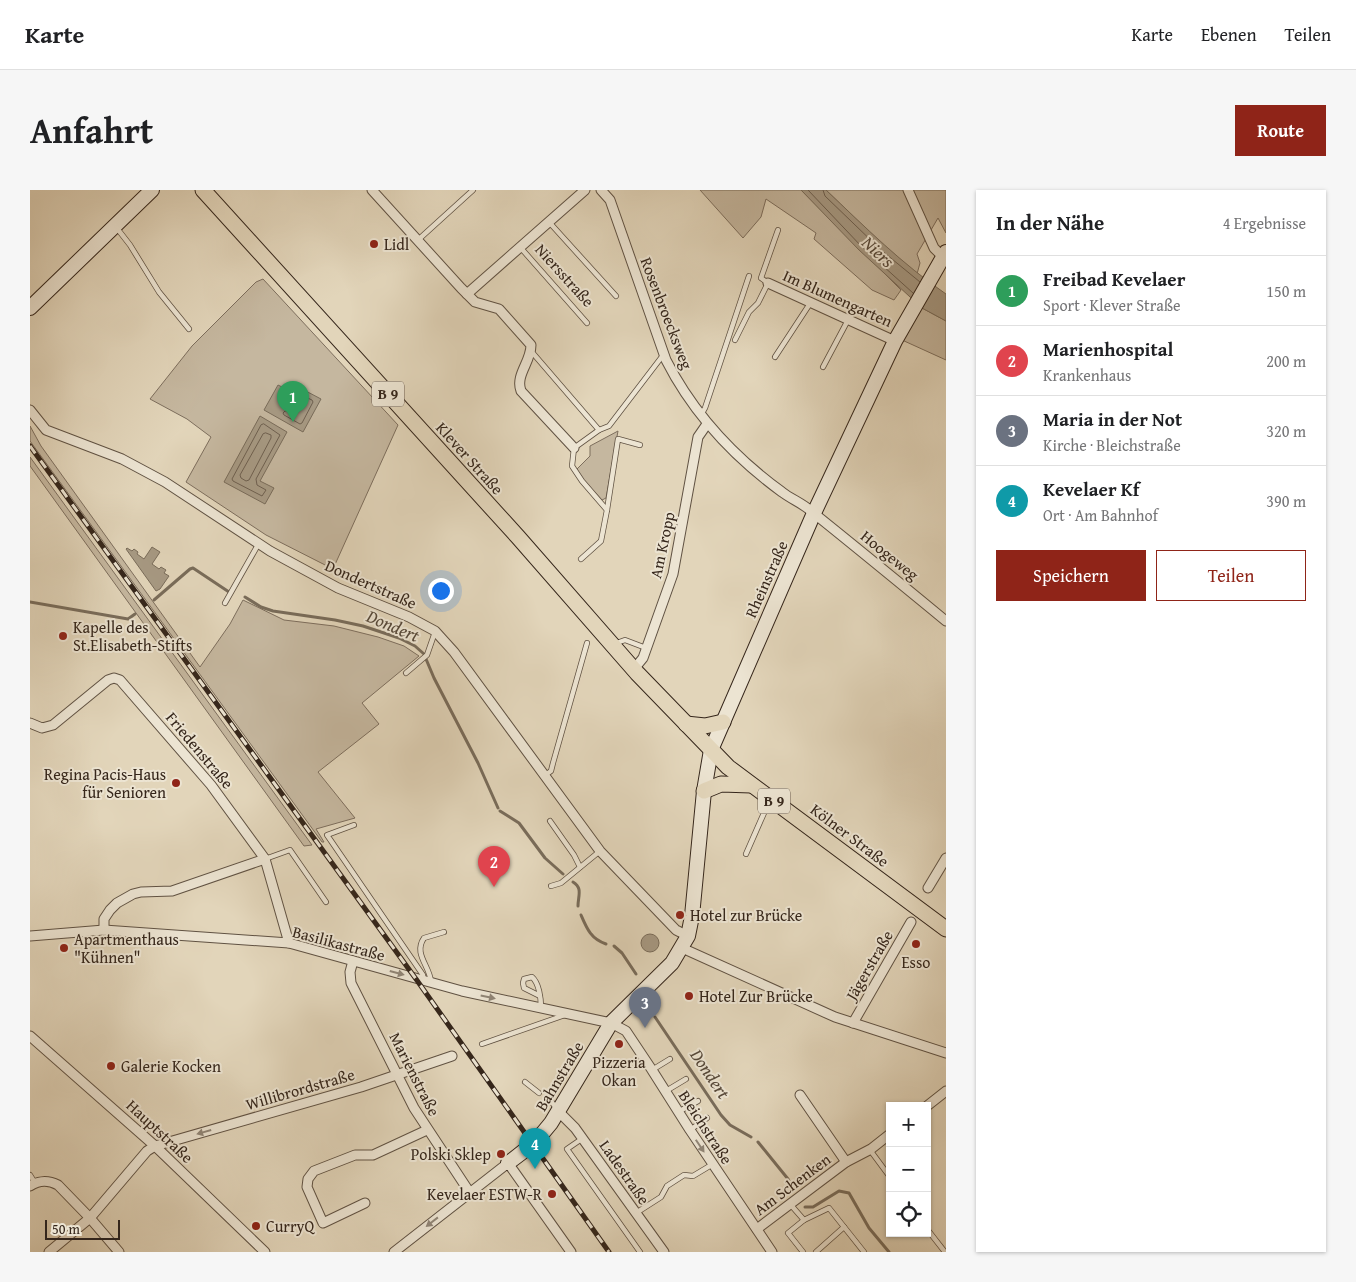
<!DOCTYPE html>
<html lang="de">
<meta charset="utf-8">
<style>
body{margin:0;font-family:"Gentium Book Plus",serif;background:#f6f6f6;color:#202124}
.controls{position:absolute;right:15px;bottom:15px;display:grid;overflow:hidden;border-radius:0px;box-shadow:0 1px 4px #0004}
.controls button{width:45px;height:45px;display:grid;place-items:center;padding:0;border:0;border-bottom:1px solid #e0e0e0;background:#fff;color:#202124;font:25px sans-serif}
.scale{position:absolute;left:15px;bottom:12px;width:75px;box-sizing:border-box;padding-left:5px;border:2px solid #35261b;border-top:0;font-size:14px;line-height:18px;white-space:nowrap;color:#35261b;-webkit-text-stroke:4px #ece4d2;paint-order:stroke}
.you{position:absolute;left:410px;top:400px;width:18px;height:18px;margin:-12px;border:4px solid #fff;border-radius:50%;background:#1a73e8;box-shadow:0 0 0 8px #1a73e833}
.badge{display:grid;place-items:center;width:32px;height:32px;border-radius:50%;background:#8f2418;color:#fff;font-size:16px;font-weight:700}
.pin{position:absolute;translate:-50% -41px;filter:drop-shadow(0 1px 2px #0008)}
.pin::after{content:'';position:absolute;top:26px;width:18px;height:15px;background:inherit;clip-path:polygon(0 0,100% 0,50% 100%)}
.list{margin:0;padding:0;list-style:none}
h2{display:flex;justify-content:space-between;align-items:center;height:65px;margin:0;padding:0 20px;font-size:21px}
h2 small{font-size:16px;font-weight:400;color:#757577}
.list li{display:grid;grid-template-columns:32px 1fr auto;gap:15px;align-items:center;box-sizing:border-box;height:70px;padding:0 20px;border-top:1px solid #e0e0e0}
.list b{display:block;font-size:19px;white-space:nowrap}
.list p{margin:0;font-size:16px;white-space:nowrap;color:#757577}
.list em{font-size:16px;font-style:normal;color:#757577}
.actions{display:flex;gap:10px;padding:15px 20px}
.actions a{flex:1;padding:11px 0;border:1px solid #8f2418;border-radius:0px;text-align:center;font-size:18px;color:#8f2418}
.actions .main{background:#8f2418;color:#fff}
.icon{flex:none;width:28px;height:28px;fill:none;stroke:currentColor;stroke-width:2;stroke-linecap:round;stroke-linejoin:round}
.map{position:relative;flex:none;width:916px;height:1062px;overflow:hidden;border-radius:0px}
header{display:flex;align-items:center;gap:30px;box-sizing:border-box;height:70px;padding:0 25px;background:#fff;border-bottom:1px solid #e0e0e0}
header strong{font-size:24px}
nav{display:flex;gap:28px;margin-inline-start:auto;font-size:18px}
.intro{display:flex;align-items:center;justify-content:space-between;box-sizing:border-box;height:120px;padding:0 30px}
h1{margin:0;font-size:35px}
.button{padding:12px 22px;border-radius:0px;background:#8f2418;color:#fff;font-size:18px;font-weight:700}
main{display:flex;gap:30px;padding:0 30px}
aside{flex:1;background:#fff;border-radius:0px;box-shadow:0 1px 4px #0004}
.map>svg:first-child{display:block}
</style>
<header>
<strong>Karte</strong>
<nav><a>Karte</a><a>Ebenen</a><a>Teilen</a></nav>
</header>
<div class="intro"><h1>Anfahrt</h1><a class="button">Route</a></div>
<main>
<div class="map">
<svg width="916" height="1062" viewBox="0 0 916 1062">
<rect width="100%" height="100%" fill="#e2d5ba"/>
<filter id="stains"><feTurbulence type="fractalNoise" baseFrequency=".004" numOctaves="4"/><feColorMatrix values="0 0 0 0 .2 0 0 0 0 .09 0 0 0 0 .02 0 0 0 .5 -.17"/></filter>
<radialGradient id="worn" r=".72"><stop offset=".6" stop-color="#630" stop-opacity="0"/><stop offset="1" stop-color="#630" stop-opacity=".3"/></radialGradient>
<g fill="#c5b79f" stroke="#7d6e5d">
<polygon points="670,0 771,0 871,100 864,110 842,100 784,49 786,43 736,9 731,27 713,48"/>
<polygon points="796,0 916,0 916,43 908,28 887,64 890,73 887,84 854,56"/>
<polygon points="233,89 368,235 303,379 236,345 156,292 181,247 157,229 120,209 162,156 226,92"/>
<polygon points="892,118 916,131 916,170 872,150"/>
<polygon points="0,236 11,256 170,477 200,434 213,410 254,430 304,436 348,447 374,456 389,466 332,513 349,534 288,582 325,628 286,639 294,652 292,652 0,251"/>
<polygon points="588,241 576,308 572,310 549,285 546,280 560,266 560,256"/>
<polygon points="0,267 282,655 274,656 0,276"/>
</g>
<g fill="#a79a84" stroke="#796c5a">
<path d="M771,0H796C835,37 872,74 916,104V131L892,118L854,83L829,60Z"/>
<polygon points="248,195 256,199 251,213 258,216 272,199 291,209 273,242 234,220"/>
<polygon points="230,226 257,242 230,291 244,298 235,314 194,292"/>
<polygon points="122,357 130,362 122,374 129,379 131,377 136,380 134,383 139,386 130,399 126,401 96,359 97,358 102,361 104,359 108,362 107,364 114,369"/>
<circle cx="620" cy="753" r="9"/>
</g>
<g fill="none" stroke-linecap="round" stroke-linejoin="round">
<g stroke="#6e6050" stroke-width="1">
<polyline points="778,0 832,57 883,103"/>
<polyline points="793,0 795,6 851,60 890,92"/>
<polygon points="273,206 282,210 283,212 272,233 270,234 254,225 253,223 255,221 262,220"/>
<polygon points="234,234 250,245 226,289 227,295 236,300 232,306 203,291 202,289 231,235"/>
<polygon points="236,243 241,245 241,248 219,290 216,291 211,288 210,285 233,244"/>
</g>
<g stroke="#796c5a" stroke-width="3">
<polyline points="215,407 231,417 243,421 305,430 333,436 369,448 385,456 394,464 396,469 404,488 448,573 468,618"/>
<polyline points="124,410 160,379 163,378 199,402"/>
<polyline points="0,412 98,429 105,424"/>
<polyline points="470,621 489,633 515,668 533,684"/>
<path d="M543,692C553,698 548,706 548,716"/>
<path d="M551,725C557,739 561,749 576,754"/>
<polyline points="584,756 592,763 606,784"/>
<polyline points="625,827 691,925 700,935 721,947"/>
<polyline points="728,952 758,989 763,999"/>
<polyline points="775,1017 783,1017 809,1001 819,1003 839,1038 859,1062"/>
</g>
<g stroke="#605243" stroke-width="6">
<g id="lane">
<polyline points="519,32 586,106"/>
<polyline points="86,37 100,55 129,102 159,139"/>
<polyline points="388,50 443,0"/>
<polyline points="490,57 557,133"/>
<polyline points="705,150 719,122 728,113 738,93 731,88 748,40"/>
<polyline points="501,161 569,240 544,258 542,276 552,291 577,320 571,351 551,369"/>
<polyline points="745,167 781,112"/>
<polyline points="793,177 818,130"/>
<polyline points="671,225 675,218 719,86"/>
<polyline points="569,240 579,236 634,164"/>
<polyline points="577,320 588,249 610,255"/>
<polyline points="195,413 229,353"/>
<polyline points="584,454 595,450 616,458"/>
<polyline points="376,483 397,465 405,442"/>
<polyline points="514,586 521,581 523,573 557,453"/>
<polyline points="520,631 544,665 550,677"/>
<polyline points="324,635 297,645 393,785 394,791"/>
<polyline points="716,664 734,623 742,612"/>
<polyline points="235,669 260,660 296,712"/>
<polyline points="521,696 531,693 570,661"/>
<path d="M401,792C400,776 383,764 394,748L414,742"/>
<path d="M510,806L494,798L493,793L494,789L502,787C509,793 511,808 511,818"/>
<polyline points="452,854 535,825"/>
<polyline points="622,880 640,869"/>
<polyline points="495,892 509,903"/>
<polyline points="636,901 656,889"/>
<polyline points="521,911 526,918"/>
<polyline points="648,922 668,911"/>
<polyline points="660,940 677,928"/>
<polyline points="553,948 537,959 610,1062"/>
<polyline points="840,960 860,987"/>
<polyline points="0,985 5,993"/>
<polyline points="760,1014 774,1030"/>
<polyline points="606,1023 631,1007 637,996 654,985 663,986 683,974"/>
<polyline points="897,1039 915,1062"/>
<polyline points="773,1062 758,1043 774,1030 799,1018 834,1062"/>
<polyline points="786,1062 814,1037"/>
</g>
</g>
<g stroke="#605243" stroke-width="11">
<g id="street">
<path d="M342,0L431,98L445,112L469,119L501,155C501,172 485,185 491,201L544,258"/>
<path d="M571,0L580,10L636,170C663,223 704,267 752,302C761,309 772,313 781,321C826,357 871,394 916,431"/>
<polyline points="878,0 904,58 913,67"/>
<polyline points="738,93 865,151"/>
<polyline points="437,104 555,0"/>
<polyline points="0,220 16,240 92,269 135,292 240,361 308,398 379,427 405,441 424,462 570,661 646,740 658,746"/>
<polyline points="604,479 613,468 643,384 668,247 677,234"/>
<polyline points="0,533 12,538 23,535 78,490 84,488 90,490 181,595 235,669 259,753"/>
<polyline points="898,698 916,668"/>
<polyline points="74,740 74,729 80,720 87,713 103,704 111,702 142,701 235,669"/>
<polyline points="0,746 74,740 259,753 432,801 581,833 596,841 622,880 660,940 742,1062"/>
<polyline points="652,758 805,827 916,863"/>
<polyline points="323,771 320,782 321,793 384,918 440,1003"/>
<polyline points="823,833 881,732"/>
<polyline points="0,846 125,956 235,1062"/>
<polyline points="770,905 816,972"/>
<polyline points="897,916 916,901"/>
<polyline points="528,921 545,938 634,1062"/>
<path d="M0,996C10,990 18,990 28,995L60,1028L89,1062"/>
<polyline points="335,1013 293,1033 277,997 278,989 284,981 325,965 343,965 397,940"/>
<polyline points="727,1039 816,972 841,959 860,944"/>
<polyline points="19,1062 60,1028 117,961 125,956 331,897 422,866"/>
<polyline points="364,1062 478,973 541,1062"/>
</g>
</g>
<g stroke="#35261b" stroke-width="16">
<g id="secondary">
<polyline points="0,118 122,0"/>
<path d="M478,973C495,961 509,949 521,933L581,833L642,773L658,746L662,726L674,601L681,560L784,323L865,151L916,62"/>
</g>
</g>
<g stroke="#35261b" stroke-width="17">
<g id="primary">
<polyline points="173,0 488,347 607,483 698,577 916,739"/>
<polyline points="656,534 675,536 693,532"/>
<polyline points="674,601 691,594 721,595"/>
</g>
</g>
<use href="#lane" stroke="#ece4d2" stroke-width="4.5"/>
<use href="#street" stroke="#ece4d2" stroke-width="9"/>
<use href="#secondary" stroke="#ece4d2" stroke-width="14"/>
<use href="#primary" stroke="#e2d5ba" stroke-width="15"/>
<g stroke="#35261b" stroke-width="5">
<polyline id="rail" points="0,256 386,789 579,1062"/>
</g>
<use href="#rail" stroke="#ece4d2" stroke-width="3" stroke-dasharray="9" stroke-linecap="butt"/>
</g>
<defs><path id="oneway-solid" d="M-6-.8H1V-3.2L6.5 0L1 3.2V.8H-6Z" transform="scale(1.25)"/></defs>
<g fill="#908576">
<use href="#oneway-solid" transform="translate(367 783) rotate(15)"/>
<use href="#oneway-solid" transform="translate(458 807) rotate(12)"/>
<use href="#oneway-solid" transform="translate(174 942) rotate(164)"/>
<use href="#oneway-solid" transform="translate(670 956) rotate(56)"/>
<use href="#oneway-solid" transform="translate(402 1032) rotate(142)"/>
</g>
<g fill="#8f2418" stroke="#ece4d2" stroke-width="2">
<circle cx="344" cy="54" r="5"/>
<circle cx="33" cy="446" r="5"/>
<circle cx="146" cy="593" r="5"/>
<circle cx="650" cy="725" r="5"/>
<circle cx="886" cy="754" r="5"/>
<circle cx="34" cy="758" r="5"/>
<circle cx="659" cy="806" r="5"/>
<circle cx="589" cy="854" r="5"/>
<circle cx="81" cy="876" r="5"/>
<circle cx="471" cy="964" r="5"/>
<circle cx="522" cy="1004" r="5"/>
<circle cx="226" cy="1036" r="5"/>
</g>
<g text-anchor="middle" stroke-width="4" stroke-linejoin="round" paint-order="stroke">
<g fill="#ece4d2" stroke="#6c5f52" stroke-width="1">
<rect x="342" y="191.5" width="32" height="25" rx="4"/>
<rect x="728" y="598.5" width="32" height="25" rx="4"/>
</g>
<g font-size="15" font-weight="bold" fill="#35261b">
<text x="358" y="209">B 9</text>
<text x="744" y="616">B 9</text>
</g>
<g font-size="16" fill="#35261b" stroke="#ece4d2" text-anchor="start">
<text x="354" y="60">Lidl</text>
<text x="43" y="443">Kapelle des<tspan x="43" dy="18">St.Elisabeth-Stifts</tspan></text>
<text x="136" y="590" text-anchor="end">Regina Pacis-Haus<tspan x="136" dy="18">für Senioren</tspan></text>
<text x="660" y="731">Hotel zur Brücke</text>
<text x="44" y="755">Apartmenthaus<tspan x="44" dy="18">"Kühnen"</tspan></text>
<text x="886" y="778" text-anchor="middle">Esso</text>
<text x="669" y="812">Hotel Zur Brücke</text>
<text x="589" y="878" text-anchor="middle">Pizzeria<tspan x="589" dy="18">Okan</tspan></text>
<text x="91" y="882">Galerie Kocken</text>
<text x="461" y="970" text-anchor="end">Polski Sklep</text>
<text x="512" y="1010" text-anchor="end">Kevelaer ESTW-R</text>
<text x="236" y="1042">CurryQ</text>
</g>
<g font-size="16" fill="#35261b" stroke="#ece4d2">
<text transform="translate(535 85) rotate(48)" y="6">Niersstraße</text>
<text transform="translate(808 108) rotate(24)" y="6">Im Blumengarten</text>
<text transform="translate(637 123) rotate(69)" y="6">Rosenbroecksweg</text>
<text transform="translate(440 268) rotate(48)" y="6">Klever Straße</text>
<text transform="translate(632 355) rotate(-78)" y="6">Am Kropp</text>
<text transform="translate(860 365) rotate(39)" y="6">Hoogeweg</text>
<text transform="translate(736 389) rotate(-66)" y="6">Rheinstraße</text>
<text transform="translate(341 394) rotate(24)" y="6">Dondertstraße</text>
<text transform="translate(170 560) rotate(50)" y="6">Friedenstraße</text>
<text transform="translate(820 645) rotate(37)" y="6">Kölner Straße</text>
<text transform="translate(309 753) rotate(15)" y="6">Basilikastraße</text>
<text transform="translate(839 775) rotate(-60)" y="6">Jägerstraße</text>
<text transform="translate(385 884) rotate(63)" y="6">Marienstraße</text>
<text transform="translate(529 886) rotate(-59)" y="6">Bahnstraße</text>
<text transform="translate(270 899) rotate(-16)" y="6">Willibrordstraße</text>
<text transform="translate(676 937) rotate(57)" y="6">Bleichstraße</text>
<text transform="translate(130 941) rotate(43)" y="6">Hauptstraße</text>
<text transform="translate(595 982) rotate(55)" y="6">Ladestraße</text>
<text transform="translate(762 994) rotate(-37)" y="6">Am Schenken</text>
</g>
<g font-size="18" font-style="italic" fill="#57493a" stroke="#ece4d2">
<text transform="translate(848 62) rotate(43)" y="6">Niers</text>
<text transform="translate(363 436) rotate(23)" y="6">Dondert</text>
<text transform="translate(680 884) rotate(56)" y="6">Dondert</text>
</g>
</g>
<rect width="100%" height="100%" filter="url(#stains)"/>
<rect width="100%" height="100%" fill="url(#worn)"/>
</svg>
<div class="controls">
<button>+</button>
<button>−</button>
<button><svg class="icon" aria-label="locate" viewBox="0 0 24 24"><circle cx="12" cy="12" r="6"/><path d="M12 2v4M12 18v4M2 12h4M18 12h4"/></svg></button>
</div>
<div class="scale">50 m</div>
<div class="you"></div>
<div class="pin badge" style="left:263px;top:232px;background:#2e9e5b">1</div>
<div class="pin badge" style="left:464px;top:697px;background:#e0444e">2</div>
<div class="pin badge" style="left:615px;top:838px;background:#6b7280">3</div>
<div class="pin badge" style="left:505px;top:979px;background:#0f9aa8">4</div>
</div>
<aside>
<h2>In der Nähe<small>4 Ergebnisse</small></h2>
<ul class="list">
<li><span class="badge" style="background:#2e9e5b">1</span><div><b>Freibad Kevelaer</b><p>Sport · Klever Straße</p></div><em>150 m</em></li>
<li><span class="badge" style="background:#e0444e">2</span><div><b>Marienhospital</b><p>Krankenhaus</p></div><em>200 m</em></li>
<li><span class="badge" style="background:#6b7280">3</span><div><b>Maria in der Not</b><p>Kirche · Bleichstraße</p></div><em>320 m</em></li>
<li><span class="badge" style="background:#0f9aa8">4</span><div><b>Kevelaer Kf</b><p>Ort · Am Bahnhof</p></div><em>390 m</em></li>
</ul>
<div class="actions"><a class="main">Speichern</a><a>Teilen</a></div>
</aside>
</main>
